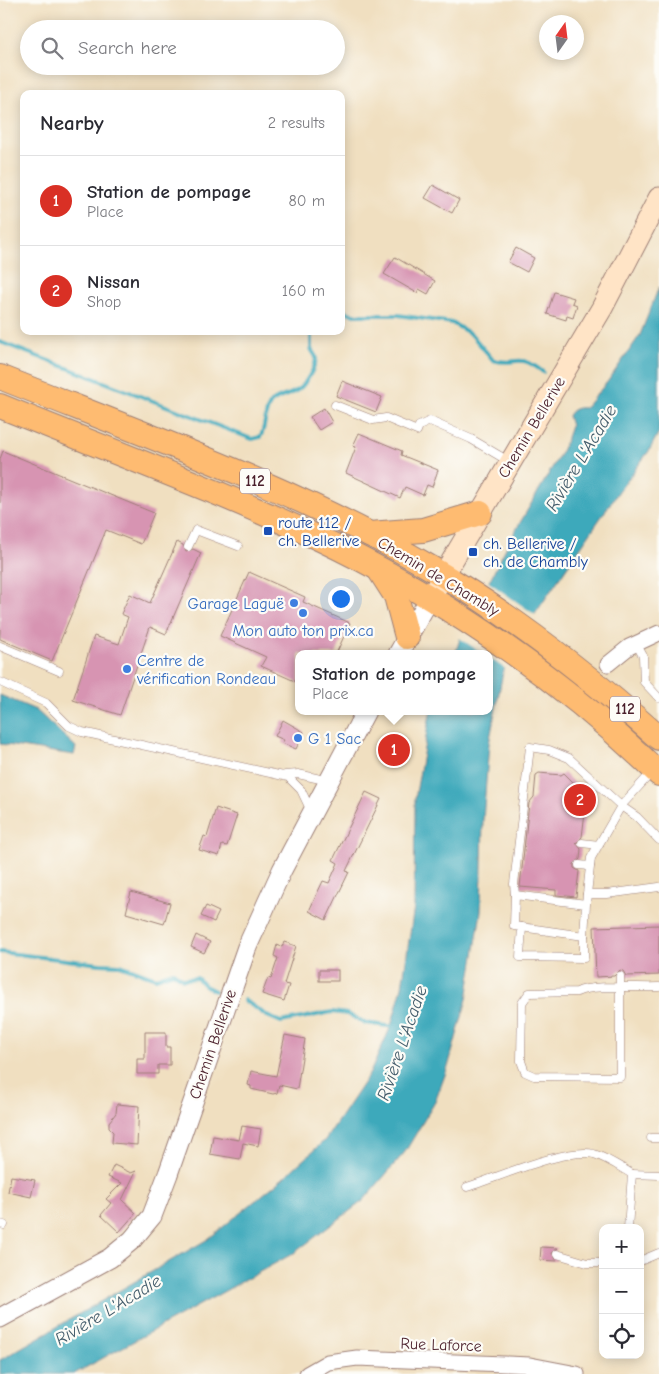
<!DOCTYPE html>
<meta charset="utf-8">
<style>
body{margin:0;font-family:"Comic Neue",sans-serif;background:#f2f2f3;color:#2b2b33}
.controls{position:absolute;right:15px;bottom:15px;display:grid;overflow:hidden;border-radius:10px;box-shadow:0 2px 12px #0003}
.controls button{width:45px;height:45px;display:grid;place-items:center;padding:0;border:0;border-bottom:1px solid #e1e1e2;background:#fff;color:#2b2b33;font:25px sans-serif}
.compass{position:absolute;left:539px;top:15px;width:45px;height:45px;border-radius:50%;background:#fff;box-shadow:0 2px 12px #0003;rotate:14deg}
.you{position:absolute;left:340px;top:598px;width:18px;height:18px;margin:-12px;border:4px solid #fff;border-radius:50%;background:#1a73e8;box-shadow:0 0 0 8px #1a73e833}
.badge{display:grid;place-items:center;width:32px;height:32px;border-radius:50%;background:#d93025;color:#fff;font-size:16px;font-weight:700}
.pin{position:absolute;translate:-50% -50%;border:2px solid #fff;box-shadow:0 1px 5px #0006}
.popup{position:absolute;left:295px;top:650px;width:198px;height:65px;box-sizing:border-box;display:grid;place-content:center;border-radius:10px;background:#fff;filter:drop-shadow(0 1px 4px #0005);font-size:16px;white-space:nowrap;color:#7c7c81}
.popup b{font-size:19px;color:#2b2b33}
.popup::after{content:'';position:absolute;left:50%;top:100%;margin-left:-10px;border:10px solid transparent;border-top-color:#fff}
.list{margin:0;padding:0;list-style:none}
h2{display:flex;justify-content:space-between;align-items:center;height:65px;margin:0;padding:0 20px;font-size:21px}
h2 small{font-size:16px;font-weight:400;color:#7c7c81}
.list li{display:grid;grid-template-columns:32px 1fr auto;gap:15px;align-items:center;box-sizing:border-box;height:90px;padding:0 20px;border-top:1px solid #e1e1e2}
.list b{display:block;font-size:19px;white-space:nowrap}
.list p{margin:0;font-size:16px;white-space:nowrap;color:#7c7c81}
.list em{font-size:16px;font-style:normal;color:#7c7c81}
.icon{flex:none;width:28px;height:28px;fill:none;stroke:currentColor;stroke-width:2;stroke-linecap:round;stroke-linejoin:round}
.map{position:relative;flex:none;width:659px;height:1374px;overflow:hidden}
.search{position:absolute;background:#fff;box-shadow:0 2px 12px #0003;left:20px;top:20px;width:325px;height:55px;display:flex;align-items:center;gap:12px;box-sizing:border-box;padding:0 18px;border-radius:28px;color:#7c7c81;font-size:19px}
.panel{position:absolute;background:#fff;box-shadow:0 2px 12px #0003;left:20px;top:90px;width:325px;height:245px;border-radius:10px}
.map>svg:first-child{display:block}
</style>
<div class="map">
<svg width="659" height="1374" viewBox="0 0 659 1374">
<rect width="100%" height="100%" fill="#fdfcf7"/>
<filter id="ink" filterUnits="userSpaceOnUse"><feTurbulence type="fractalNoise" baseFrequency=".02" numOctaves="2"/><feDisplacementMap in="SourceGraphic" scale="10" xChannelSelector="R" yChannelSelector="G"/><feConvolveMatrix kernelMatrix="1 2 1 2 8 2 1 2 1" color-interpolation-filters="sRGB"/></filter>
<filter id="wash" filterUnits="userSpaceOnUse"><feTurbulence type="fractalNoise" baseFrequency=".0096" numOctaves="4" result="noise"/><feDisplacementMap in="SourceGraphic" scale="20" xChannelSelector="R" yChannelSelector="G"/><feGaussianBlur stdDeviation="1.12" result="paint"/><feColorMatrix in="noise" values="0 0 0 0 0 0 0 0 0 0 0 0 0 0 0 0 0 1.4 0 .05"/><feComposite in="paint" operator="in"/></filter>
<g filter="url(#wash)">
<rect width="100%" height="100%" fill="#f0dfc0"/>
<g fill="#3ca9bb" stroke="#436473">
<path d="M659,287V432L649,451L619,491L535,614L503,672L489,744L483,820L481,912L467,999L448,1067L435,1102L405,1152L363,1201L294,1253L74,1374H0V1360L208,1239L282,1179L325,1140L370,1073L391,1026L402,987L414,907L415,799L430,714L431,711H489V654H455L460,639L510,540L563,449L571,426L568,416C571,409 578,407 585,408L608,381L640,335Z"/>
<polygon points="0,695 36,710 76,747 74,755 0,744"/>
</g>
<polygon fill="#f0dfc0" points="487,581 537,616 507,670 489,658 489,654 483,654 458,637"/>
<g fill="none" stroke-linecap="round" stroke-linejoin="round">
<g stroke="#3ca9bb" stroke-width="4">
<path d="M341,309L354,315H398L452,323L471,334L493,360C519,367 516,351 543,372"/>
<path d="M0,342L252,439L260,437C267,426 263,413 271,403C278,396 288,396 296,391C305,386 316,367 316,357L311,349V331"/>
<polyline points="0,952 100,964 120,965 156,978 173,972 183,979 197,978 205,986 215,991"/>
<polyline points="244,1000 267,1016 281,1022 332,1012 347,1014 365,1023 394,1027"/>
</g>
</g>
<g id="blocks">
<g fill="#d794b2">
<polygon points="433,185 459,200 452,213 425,198"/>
<polygon points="516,248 534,258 527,272 508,262"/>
<polygon points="395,257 435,281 428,294 419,289 417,293 384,274"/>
<polygon points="554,292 574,298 572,303 577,305 573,318 567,316 566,320 547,314"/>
<polygon points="342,381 382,397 376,412 336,396"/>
<polygon points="324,408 332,422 319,430 310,417"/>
<polygon points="359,433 402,451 401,455 438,470 432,487 427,485 423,495 405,487 400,498 346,473 356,447 353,446"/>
<polygon points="3,451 154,513 141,544 106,530 52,661 0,639 0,459"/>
<polygon points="177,542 183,545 186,552 193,549 201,553 166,634 150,627 120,715 73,700 94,636 119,644 128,617 121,614 130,594 150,603"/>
<polygon points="249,572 305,597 303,602 350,623 336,654 299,654 299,683 261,666 266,657 220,636"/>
<polygon points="283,720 304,732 296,749 282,743 284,740 275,736"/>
<polygon points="391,739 404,746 395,762 385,757"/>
<polygon points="539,773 561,775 564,773 587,796 582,837 576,843 581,849 580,859 574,864 574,868 579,871 576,897 556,895 556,890 520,887 529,803 534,797 536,775"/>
<polygon points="366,792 381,799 346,871 349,872 326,920 309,911 323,881 329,883 338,863 333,860"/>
<polygon points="216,808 237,815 227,846 222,845 219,856 199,850 204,836 207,837"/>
<polygon points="131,892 170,903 164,924 126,913"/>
<polygon points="206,906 219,912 214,922 201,916"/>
<polygon points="659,925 659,975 626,976 623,971 620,970 614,976 596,977 594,927"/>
<polygon points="196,935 210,942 204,953 191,947"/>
<polygon points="284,942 296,946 284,984 289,985 284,1001 262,994 268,978 271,979 278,958 274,956 277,945 282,947"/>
<rect x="319" y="970" width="19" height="11"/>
<polygon points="145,1032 166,1032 166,1047 170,1047 170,1065 158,1065 158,1074 137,1074 137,1059 145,1059"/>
<polygon points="285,1035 305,1039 297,1089 279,1085 277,1093 273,1094 251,1089 251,1086 248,1085 251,1071 276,1076"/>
<polygon points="117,1104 139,1106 137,1145 112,1143 113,1132 109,1128 109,1122 116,1113"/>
<polygon points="242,1126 261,1129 258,1146 243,1143 240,1159 210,1154 213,1136 239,1140"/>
<polygon points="114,1165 131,1173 136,1171 122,1200 136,1213 119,1232 101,1215 111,1203 106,1199 122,1183 108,1177"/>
<polygon points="11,1176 35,1180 31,1197 8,1192"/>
<polygon points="541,1247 558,1248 552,1253 557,1261 540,1260"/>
</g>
</g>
</g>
<g filter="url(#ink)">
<use href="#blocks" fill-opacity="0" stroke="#9d7f76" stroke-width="1"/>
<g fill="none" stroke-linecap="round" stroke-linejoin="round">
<g stroke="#9d7f76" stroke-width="9">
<g id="service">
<polyline points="335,405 373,420 386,418 417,431 419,426 430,421 471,439 510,462"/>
<polyline points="188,547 196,530 238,546"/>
<polyline points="636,643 643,656 644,682 659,698"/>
<polyline points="0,646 59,671"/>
<polyline points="0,682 46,703 69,726 82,732 288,777 301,790 311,811"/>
<polyline points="652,772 621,806 591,858 587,894 607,894 659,887"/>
<polyline points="285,775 298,774 329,781"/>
<polyline points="582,843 599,845"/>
<polyline points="579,865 590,866"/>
<polyline points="515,895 514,884 530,747 549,750 569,758 621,806 637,817 659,840"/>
<polyline points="586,904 584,936 514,926 515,895 586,904 587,894"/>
<polyline points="522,927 520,957 584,958 584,936"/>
<path d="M620,976V1077L534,1076L525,1072L521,1061L522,1003L529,993L577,992C592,984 639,988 659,987"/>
<polyline points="651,1138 659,1138"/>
<path d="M467,1187C497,1178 566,1147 594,1154C607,1158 620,1167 632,1174"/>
<polyline points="0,1224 4,1225"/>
<polyline points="628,1228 632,1174 659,1175"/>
<polyline points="557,1254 587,1263 603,1263"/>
<polyline points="640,1261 659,1253"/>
</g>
</g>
<g stroke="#9d7f76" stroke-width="17">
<g id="minor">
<polyline points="608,664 629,647 659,633"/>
<polyline points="307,1374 328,1362 357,1358 530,1365 577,1374"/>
</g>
</g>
<g stroke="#9d7f76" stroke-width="21">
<g id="tertiary">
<polyline points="398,654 430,598"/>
<polyline points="0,1318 110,1258 132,1240 152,1216 168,1174 247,947 282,870 366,711"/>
</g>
</g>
<g stroke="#9d7f76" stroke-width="23">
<polyline id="secondary" points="430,598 602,308 659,198"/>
</g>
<g stroke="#9d7f76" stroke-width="26">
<g id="primary">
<path d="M0,377C145,435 295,488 431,568C513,616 588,675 659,738"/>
<path d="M0,406C113,452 229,494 339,548C454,605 567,684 659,774"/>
<polyline points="369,534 423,530 480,513"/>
<polyline points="380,571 396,596 407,637"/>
</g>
</g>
<use href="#service" stroke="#fff" stroke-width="8"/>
<use href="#minor" stroke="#fff" stroke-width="15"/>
<use href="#tertiary" stroke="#fff" stroke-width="19"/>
<use href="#secondary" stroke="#ffe4c6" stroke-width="21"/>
<use href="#primary" stroke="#febb71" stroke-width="24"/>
</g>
</g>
<g fill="#1a4fb4" stroke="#fdfcf7" stroke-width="2">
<rect x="263" y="526" width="10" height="10" rx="2.5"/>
<rect x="468" y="547" width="10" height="10" rx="2.5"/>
</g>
<g fill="#3f7fe0" stroke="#fdfcf7" stroke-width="2">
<circle cx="294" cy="603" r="5"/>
<circle cx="303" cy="613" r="5"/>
<circle cx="127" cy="669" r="5"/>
<circle cx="298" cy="738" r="5"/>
</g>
<g text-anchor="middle" stroke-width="4.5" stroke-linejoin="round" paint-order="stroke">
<g fill="#fdfcf7" stroke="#806168" stroke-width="1">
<rect x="240" y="468.5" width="30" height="25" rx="4"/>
<rect x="610" y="696.5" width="30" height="25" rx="4"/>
</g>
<g font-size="15" font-weight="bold" fill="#4a1f2b">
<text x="255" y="486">112</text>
<text x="625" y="714">112</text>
</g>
<g font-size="16" fill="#4a1f2b" stroke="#fdfcf7">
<text transform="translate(531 427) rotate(-59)" y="6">Chemin Bellerive</text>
<text transform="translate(439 576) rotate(31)" y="6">Chemin de Chambly</text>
<text transform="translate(212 1044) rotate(-71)" y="6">Chemin Bellerive</text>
<text transform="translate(441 1344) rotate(2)" y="6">Rue Laforce</text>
</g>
<g font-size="16" fill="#164399" stroke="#fdfcf7" text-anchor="start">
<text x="278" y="528">route 112 /<tspan x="278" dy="18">ch. Bellerive</tspan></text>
<text x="483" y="549">ch. Bellerive /<tspan x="483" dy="18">ch. de Chambly</tspan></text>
</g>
<g font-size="16" fill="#366cbe" stroke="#fdfcf7" text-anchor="start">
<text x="284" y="609" text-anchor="end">Garage Laguë</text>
<text x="303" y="636" text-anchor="middle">Mon auto ton prix.ca</text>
<text x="137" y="666">Centre de<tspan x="137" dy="18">vérification Rondeau</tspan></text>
<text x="308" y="744">G 1 Sac</text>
</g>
<g font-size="18" font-style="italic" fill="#445d6c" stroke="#fdfcf7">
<text transform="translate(581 458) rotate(-59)" y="6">Rivière L'Acadie</text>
<text transform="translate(402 1043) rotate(-71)" y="6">Rivière L'Acadie</text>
<text transform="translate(108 1310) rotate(-31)" y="6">Rivière L'Acadie</text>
</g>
</g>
</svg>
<div class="controls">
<button>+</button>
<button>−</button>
<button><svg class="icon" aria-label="locate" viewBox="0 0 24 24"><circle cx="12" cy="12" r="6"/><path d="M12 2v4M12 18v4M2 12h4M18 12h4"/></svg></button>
</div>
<svg class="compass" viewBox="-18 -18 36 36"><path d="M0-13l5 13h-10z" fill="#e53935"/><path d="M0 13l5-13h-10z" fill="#7c7c81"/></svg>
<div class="you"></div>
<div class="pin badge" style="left:394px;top:750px">1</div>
<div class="popup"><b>Station de pompage</b>Place</div>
<div class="pin badge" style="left:580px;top:800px">2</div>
<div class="search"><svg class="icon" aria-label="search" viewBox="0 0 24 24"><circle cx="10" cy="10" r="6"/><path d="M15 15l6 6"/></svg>Search here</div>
<section class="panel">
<h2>Nearby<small>2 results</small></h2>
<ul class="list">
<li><span class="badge">1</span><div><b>Station de pompage</b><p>Place</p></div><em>80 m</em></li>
<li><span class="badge">2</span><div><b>Nissan</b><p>Shop</p></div><em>160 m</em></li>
</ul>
</section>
</div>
